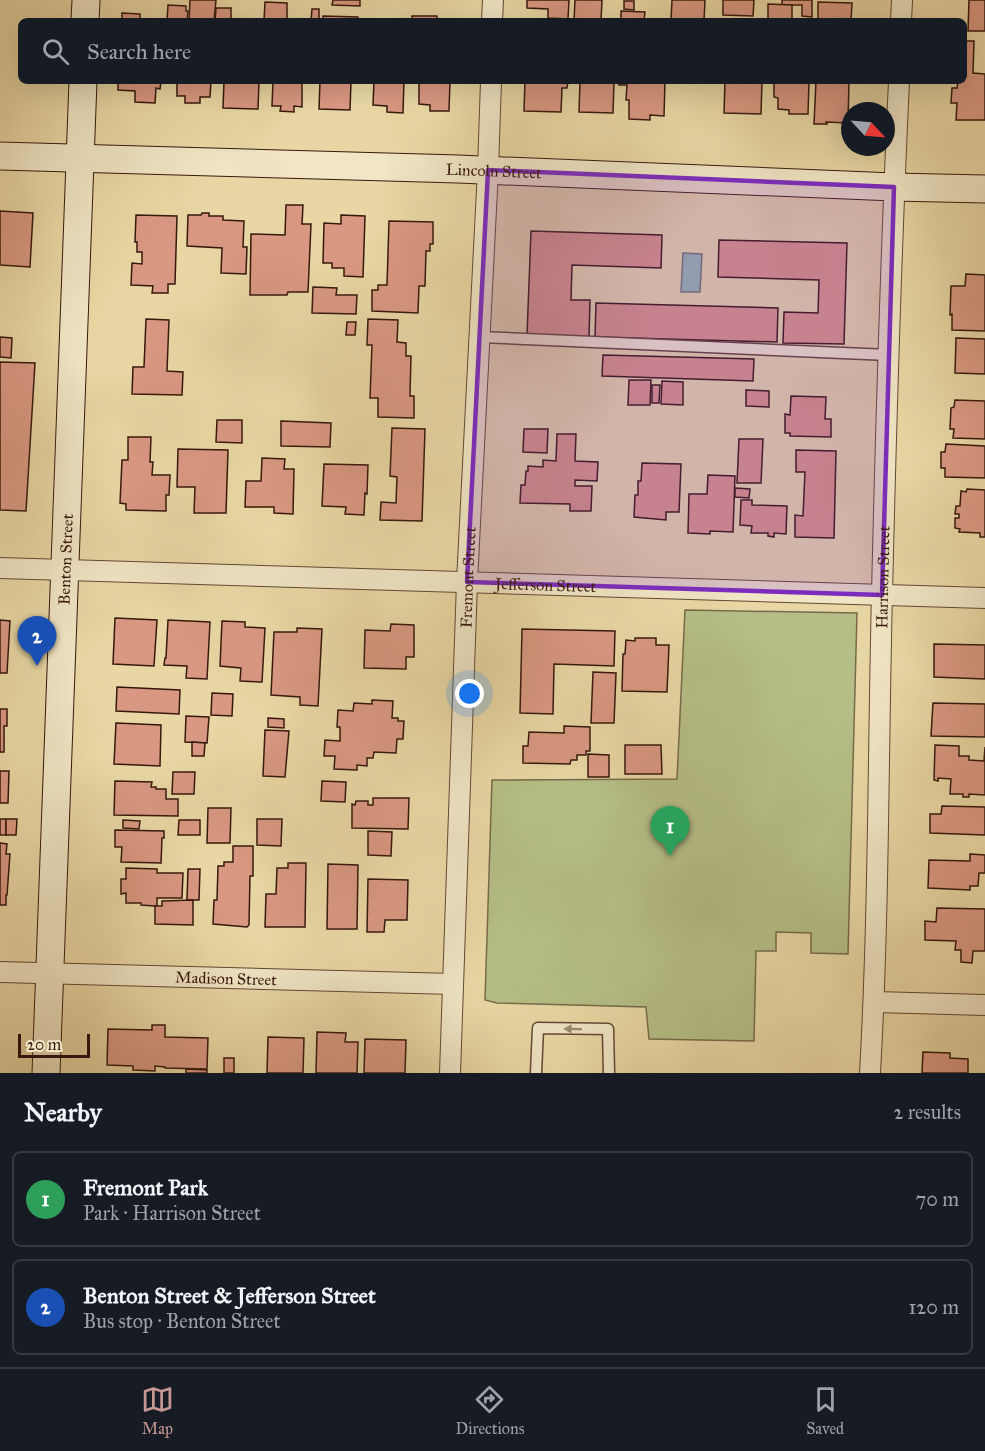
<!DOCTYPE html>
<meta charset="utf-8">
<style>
body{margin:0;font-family:"IM FELL Great Primer",serif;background:#20242c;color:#f1f3f6}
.compass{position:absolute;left:841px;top:102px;width:54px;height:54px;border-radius:50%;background:#171b24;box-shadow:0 6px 24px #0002;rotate:116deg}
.scale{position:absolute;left:18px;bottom:15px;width:72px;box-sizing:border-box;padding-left:6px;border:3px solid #37180d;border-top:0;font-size:16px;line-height:21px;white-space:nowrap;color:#37180d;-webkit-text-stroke:4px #f0e5c4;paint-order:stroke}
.you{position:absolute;left:470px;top:694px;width:21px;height:21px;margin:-15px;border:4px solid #fff;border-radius:50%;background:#1a73e8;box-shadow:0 0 0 9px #1a73e833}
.badge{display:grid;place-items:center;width:39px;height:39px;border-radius:50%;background:#c59692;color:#fff;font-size:20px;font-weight:700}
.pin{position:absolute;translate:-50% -50px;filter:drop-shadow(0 2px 3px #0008)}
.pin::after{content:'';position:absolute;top:32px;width:21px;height:18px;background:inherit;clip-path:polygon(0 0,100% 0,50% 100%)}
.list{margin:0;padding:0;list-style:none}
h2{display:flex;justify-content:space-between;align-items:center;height:78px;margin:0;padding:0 24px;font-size:26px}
h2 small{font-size:20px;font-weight:400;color:#9ea1a6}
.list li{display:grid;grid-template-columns:39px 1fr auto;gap:18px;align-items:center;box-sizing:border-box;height:96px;margin:0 12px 12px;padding:0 12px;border:2px solid #363941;border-radius:9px}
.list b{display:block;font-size:22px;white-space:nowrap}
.list p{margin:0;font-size:20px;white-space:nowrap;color:#9ea1a6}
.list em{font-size:20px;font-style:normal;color:#9ea1a6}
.icon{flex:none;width:33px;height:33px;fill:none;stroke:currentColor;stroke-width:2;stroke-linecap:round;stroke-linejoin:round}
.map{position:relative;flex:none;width:985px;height:1073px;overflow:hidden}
.search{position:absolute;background:#171b24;box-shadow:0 6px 24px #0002;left:18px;right:18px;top:18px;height:66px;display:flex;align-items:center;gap:15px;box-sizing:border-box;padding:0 21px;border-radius:9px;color:#9ea1a6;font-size:22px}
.sheet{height:294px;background:#171b24}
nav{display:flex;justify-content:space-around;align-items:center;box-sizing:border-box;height:84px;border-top:2px solid #363941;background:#171b24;font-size:16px;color:#9ea1a6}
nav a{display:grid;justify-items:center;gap:3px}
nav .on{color:#c59692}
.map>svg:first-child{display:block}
</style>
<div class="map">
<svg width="985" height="1073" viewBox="0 0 985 1073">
<rect width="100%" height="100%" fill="#e8d7a4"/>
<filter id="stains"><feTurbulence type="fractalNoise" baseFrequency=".00333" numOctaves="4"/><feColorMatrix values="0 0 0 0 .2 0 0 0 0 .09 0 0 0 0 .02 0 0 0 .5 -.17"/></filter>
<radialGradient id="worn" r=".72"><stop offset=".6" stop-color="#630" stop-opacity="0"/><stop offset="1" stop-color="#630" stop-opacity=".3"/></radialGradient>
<polygon fill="#b5be86" stroke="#766b4a" stroke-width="1.5" points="685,610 857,613 848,954 811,953 811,933 776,932 776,951 756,951 754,1041 649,1039 646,1007 497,1003 485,1000 492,780 677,779"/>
<polygon fill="#97b9ab" stroke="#71796c" stroke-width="1.5" points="683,253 702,254 700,292 681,292"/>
<g fill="#d99882" stroke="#37180d" stroke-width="1.5">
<polygon points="190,0 216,0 214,21 189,21"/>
<polygon points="333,0 360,0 360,6 332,5"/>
<polygon points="527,0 569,0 568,19 548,18 548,9 527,8"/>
<polygon points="575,0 602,0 601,21 574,21"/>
<polygon points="672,0 705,0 704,21 671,21"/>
<polygon points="723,0 754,0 753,16 723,15"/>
<polygon points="782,0 812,0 812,17 802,16 802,5 782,5"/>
<polygon points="969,0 985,0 985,31 968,31"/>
<polygon points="624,1 634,1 634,10 624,9"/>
<polygon points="265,2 287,3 287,21 264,21"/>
<polygon points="818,2 852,3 851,21 818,21"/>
<polygon points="768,4 792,5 792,21 768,21"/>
<polygon points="168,5 186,6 186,11 188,11 187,21 167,21"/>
<polygon points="216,8 231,8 231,21 215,21"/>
<polygon points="312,9 319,9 319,21 311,21"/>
<polygon points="621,11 645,12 644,21 621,21"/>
<polygon points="122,13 140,14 140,21 122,21"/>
<polygon points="323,16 358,17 358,21 323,21"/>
<rect x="412" y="16" width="25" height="5"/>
<rect x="386" y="19" width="21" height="2"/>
<polygon points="964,41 974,41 973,73 985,74 985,120 956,120 957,103 951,103 952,88 957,88 958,81 964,81"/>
<polygon points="118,81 161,81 160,89 156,88 155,103 135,102 135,91 118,90"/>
<polygon points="177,81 211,81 210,97 200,97 200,103 185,103 185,96 177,96"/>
<polygon points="224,81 259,81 258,109 223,108"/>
<polygon points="273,81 302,81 302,107 294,106 294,112 280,111 281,106 272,106"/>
<polygon points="320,81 351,81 350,110 319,109"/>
<polygon points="374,81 404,81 403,113 387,112 387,106 373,105"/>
<polygon points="419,81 450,81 449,111 430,111 430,105 419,104"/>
<polygon points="525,81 568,81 567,88 562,88 561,112 524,111"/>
<polygon points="580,81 614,81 613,113 579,112"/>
<polygon points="619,81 665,81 664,116 650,115 650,120 629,119 629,100 626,100 627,85 619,85"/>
<polygon points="725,81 762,81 761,114 724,113"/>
<polygon points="779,81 809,81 808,114 789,114 789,110 778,109 778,98 774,97 774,82 779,82"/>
<polygon points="816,81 849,81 848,123 826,122 827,124 814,124"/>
<polygon points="286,205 303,205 302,224 311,224 308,292 288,292 287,295 250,295 251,234 285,235"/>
<polygon points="0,211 33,213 30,267 0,265"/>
<polygon points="202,213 209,213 209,216 223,216 223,220 244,221 243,247 247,247 246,274 221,273 222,248 187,246 188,215 201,215"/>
<polygon points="136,215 177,216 175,284 168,284 168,293 152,293 153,286 131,285 132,263 142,264 142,252 137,252 137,242 135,242"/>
<polygon points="341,215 365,216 363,277 344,276 344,268 332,268 332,263 323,263 324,223 341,224"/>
<polygon points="389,221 433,222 433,244 430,244 430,251 426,251 425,286 419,286 418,313 372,311 372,290 378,290 378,285 387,285"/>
<polygon points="531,231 662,235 661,268 572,265 571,300 590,300 589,337 527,335"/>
<polygon points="719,240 847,243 844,344 783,343 784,312 818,313 819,280 718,277"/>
<polygon points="966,274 985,275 985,331 952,330 952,314 950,315 951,286 965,286"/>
<polygon points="313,287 337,288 336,295 357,295 356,314 312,313"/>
<polygon points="596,303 778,308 777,342 595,337"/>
<polygon points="146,319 169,320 167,371 183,372 182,395 132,394 133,367 144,367"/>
<polygon points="368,319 398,320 397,342 406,343 406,356 411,356 410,396 414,396 414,418 378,417 378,398 370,398 372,345 367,345"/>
<polygon points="347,322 356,322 355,335 346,335"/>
<polygon points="0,337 12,338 11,358 0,357"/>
<polygon points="956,338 985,339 985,374 955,373"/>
<polygon points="603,355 754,359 753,381 602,376"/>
<polygon points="0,362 35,363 26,511 0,510"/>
<polygon points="629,380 651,380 650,405 628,405"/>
<polygon points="662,381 683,382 683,405 661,404"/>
<polygon points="652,385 660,385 659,403 652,403"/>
<polygon points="746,390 769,391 769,407 746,406"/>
<polygon points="791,396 826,397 825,419 831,419 831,437 790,436 790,433 785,433 785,414 790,415"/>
<polygon points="955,400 985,401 985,439 953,438 954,429 950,429 951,408 954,407"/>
<polygon points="217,420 242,420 242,443 216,442"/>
<polygon points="281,421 331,423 330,447 281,446"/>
<polygon points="392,428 425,429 422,521 380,520 381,502 396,503 397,477 390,476"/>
<polygon points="524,429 548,429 547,453 523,452"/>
<polygon points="557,434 576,434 575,461 598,462 597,481 575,480 575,486 592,486 591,511 570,511 570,504 520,503 521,485 525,485 526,471 528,471 528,466 543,467 543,460 556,461"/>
<polygon points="128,437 151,437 150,462 153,462 152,475 170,475 169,495 166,495 166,511 126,510 126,504 120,503 122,460 128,460"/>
<polygon points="739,439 763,439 761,483 737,483"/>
<polygon points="946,444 985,446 985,478 945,477 945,468 941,468 941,452 945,452"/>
<polygon points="178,449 228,450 226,513 194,513 195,487 177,487"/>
<polygon points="796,450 836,451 834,538 795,537 795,515 803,516 805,472 796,472"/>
<polygon points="262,458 285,459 284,469 294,469 293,514 274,513 274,507 245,507 246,481 261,481"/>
<polygon points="642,463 681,464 679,512 666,512 666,520 634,517 635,495 638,495 638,481 641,481"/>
<polygon points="324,464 368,465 367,494 365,493 364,515 345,514 346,507 322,506"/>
<polygon points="708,475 735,476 733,532 710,531 710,534 688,533 689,494 707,494"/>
<polygon points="735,488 750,489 749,498 735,497"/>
<polygon points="967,489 985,490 985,537 980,537 980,533 959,532 960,529 955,528 955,518 959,518 959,514 955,514 956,506 960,506 961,491 966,492"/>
<polygon points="741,500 752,500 752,505 787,506 786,534 774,533 774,537 768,536 768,533 751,533 752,526 740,525"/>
<polygon points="115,618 157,620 154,666 113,664"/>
<polygon points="0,620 10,621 7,673 0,673"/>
<polygon points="168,620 210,622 207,679 186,678 187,666 164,665 165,658 166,658"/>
<polygon points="222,621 245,622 245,627 265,628 262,682 240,681 241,668 220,666"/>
<polygon points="391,624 414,625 414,657 406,657 406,669 364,668 365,630 390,631"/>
<polygon points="297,628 322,629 318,706 300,705 300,697 271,695 274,632 297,632"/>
<polygon points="522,629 615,631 614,666 554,664 553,714 520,713"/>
<polygon points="635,638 656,638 656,645 669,645 667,692 622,691 623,654 625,654 626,640 635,641"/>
<polygon points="934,644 985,645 985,679 934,677"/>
<polygon points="593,672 616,673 614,723 591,723"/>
<polygon points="117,687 180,690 179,714 116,711"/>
<polygon points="212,693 233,694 232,716 211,715"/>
<polygon points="372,700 393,701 392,718 398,718 398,721 404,721 403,739 397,739 396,753 374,752 373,758 367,758 367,766 357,765 357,770 334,769 335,756 324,756 325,740 340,741 340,727 337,727 338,710 353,711 354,703 372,704"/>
<polygon points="933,703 985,704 985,737 931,736"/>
<polygon points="0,709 7,709 7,726 4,726 4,752 0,752"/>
<polygon points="186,716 209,717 207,743 185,742"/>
<polygon points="268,718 284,719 284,728 268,727"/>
<polygon points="116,723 161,725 160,766 114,764"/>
<polygon points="564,726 590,727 590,751 586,751 586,755 577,755 577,760 571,760 570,764 523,763 523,746 528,746 529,732 564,733"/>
<polygon points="265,730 289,731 285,777 263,776"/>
<polygon points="192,742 205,743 204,756 192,756"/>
<polygon points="625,745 661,745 662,774 625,774"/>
<polygon points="935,745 959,746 959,756 969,756 969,760 984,761 985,747 985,795 969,794 969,797 963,797 963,794 950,794 951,779 938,778 938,781 934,780"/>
<polygon points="588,754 609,755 609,777 588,777"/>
<polygon points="0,771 9,771 8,803 0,803"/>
<polygon points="173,772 195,772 194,794 172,794"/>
<polygon points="115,781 152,782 151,787 156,787 156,789 166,789 166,799 178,799 178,816 114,815"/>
<polygon points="322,781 346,782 345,802 321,801"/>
<polygon points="373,798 409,798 408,829 352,828 352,804 355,805 356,801 368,801 368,805 373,805"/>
<polygon points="942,806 985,807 985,835 930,833 930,814 941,814"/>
<polygon points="208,808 231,808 230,843 207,843"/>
<rect x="0" y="819" width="6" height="16"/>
<polygon points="6,819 17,819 16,835 6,835"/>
<polygon points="257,819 282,819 281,846 257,845"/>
<polygon points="123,820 140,821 139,829 123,828"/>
<polygon points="179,820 200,820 200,835 178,835"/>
<polygon points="115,830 164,831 164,838 162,838 161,863 121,862 122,847 115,847"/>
<polygon points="368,831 392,832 391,856 368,855"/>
<polygon points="0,843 7,844 6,854 10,854 7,895 6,895 6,905 0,905"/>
<polygon points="233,846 253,846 253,876 250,876 249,925 247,927 213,924 214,900 217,900 218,866 224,866 224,862 233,862"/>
<polygon points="970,854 985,855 985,873 979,873 978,886 970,886 970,890 928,888 929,860 970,861"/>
<polygon points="288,863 306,863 305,927 265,927 266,894 276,894 277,868 288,868"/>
<polygon points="328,864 358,865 357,929 327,929"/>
<polygon points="126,868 157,869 157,873 183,873 182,898 157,898 157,906 155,906 141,905 141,903 126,903 126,893 121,894 121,879 126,879"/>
<polygon points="188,869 200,869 199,900 187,900"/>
<polygon points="368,879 408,880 407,920 385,920 384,932 367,932"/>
<polygon points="193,900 193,925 155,924 155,906 162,906 162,901"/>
<polygon points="937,908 985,909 985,951 973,951 972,963 961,962 961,950 955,950 956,941 925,940 925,921 936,922"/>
<polygon points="152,1025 165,1025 165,1037 208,1038 207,1069 165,1068 165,1067 155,1066 155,1071 133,1070 133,1066 107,1065 108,1029 152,1030"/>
<polygon points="317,1032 346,1033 345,1042 358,1042 357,1073 316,1073"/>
<polygon points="268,1037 304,1038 303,1073 267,1073"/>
<polygon points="365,1039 406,1040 405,1073 364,1073"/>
<polygon points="923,1052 950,1053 950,1058 968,1059 968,1073 922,1073"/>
<rect x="224" y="1058" width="10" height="15"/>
<polygon points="186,1069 207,1070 207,1073 186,1073"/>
</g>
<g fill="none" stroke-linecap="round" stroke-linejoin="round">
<g stroke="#634833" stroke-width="13">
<g id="lane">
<polyline points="480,337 889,355"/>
<polyline points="536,1073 538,1028 608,1029 609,1073"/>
</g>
</g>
<g stroke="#634833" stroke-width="22">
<g id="street">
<polyline points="492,21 493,0"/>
<polyline points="901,21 902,0"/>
<path id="s1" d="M0,568L985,598"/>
<path id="s2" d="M0,972L453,984"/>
<polyline points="875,1002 985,1005"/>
<path id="s3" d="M450,1073L467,582L488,170L491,81"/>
<path id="s4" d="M870,1073C879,914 878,754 882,594C886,423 891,252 899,81"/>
</g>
</g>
<g stroke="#37180d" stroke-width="29">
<g id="secondary">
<polyline points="85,21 86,0"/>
<path id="s5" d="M0,156L458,169L894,187L985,189"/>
<path id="s6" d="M46,1073L83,81"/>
</g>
</g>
<use href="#lane" stroke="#f0e5c4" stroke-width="10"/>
<use href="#street" stroke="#f0e5c4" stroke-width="20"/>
<use href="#secondary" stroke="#f0e5c4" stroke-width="27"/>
</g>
<defs><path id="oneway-solid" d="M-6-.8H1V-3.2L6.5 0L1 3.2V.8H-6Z" transform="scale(1.5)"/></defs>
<use fill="#9d8972" href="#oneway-solid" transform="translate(573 1029) rotate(-179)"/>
<path fill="#7b2cbf" fill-opacity="0.2" stroke="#7b2cbf" stroke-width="4.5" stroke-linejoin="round" d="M488,170L894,187L882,595L467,582Z"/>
<g text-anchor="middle" stroke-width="4.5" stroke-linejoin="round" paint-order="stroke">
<g font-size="16" fill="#37180d" stroke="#f0e5c4">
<text dy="6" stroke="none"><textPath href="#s5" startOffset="494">Lincoln Street</textPath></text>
<text dy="6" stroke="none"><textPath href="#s6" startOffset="514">Benton Street</textPath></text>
<text dy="6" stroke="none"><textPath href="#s3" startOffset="496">Fremont Street</textPath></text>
<text dy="6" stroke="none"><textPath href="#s4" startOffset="496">Harrison Street</textPath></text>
<text dy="6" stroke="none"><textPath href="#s1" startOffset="546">Jefferson Street</textPath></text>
<text dy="6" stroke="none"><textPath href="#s2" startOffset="226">Madison Street</textPath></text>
</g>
</g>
<rect width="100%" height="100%" filter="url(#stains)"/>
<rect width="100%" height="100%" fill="url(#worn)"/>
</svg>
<svg class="compass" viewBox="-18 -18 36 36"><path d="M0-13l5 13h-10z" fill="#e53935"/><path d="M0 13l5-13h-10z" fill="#9ea1a6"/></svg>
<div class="scale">20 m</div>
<div class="you"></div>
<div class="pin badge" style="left:670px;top:856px;background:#2e9e5b">1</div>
<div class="pin badge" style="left:37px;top:666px;background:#1a4fb4">2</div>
<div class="search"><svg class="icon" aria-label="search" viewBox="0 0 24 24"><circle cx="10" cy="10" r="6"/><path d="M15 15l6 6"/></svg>Search here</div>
</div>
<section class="sheet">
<h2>Nearby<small>2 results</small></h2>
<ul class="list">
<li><span class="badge" style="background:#2e9e5b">1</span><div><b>Fremont Park</b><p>Park · Harrison Street</p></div><em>70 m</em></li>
<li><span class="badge" style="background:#1a4fb4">2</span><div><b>Benton Street &amp; Jefferson Street</b><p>Bus stop · Benton Street</p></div><em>120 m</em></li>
</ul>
</section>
<nav>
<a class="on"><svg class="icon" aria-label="map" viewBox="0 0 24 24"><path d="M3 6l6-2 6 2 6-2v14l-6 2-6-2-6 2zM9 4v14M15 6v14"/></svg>Map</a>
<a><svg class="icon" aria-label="directions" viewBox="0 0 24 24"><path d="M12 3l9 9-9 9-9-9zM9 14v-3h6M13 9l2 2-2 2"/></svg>Directions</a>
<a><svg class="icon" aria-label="saved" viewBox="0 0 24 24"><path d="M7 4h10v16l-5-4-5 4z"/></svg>Saved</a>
</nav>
